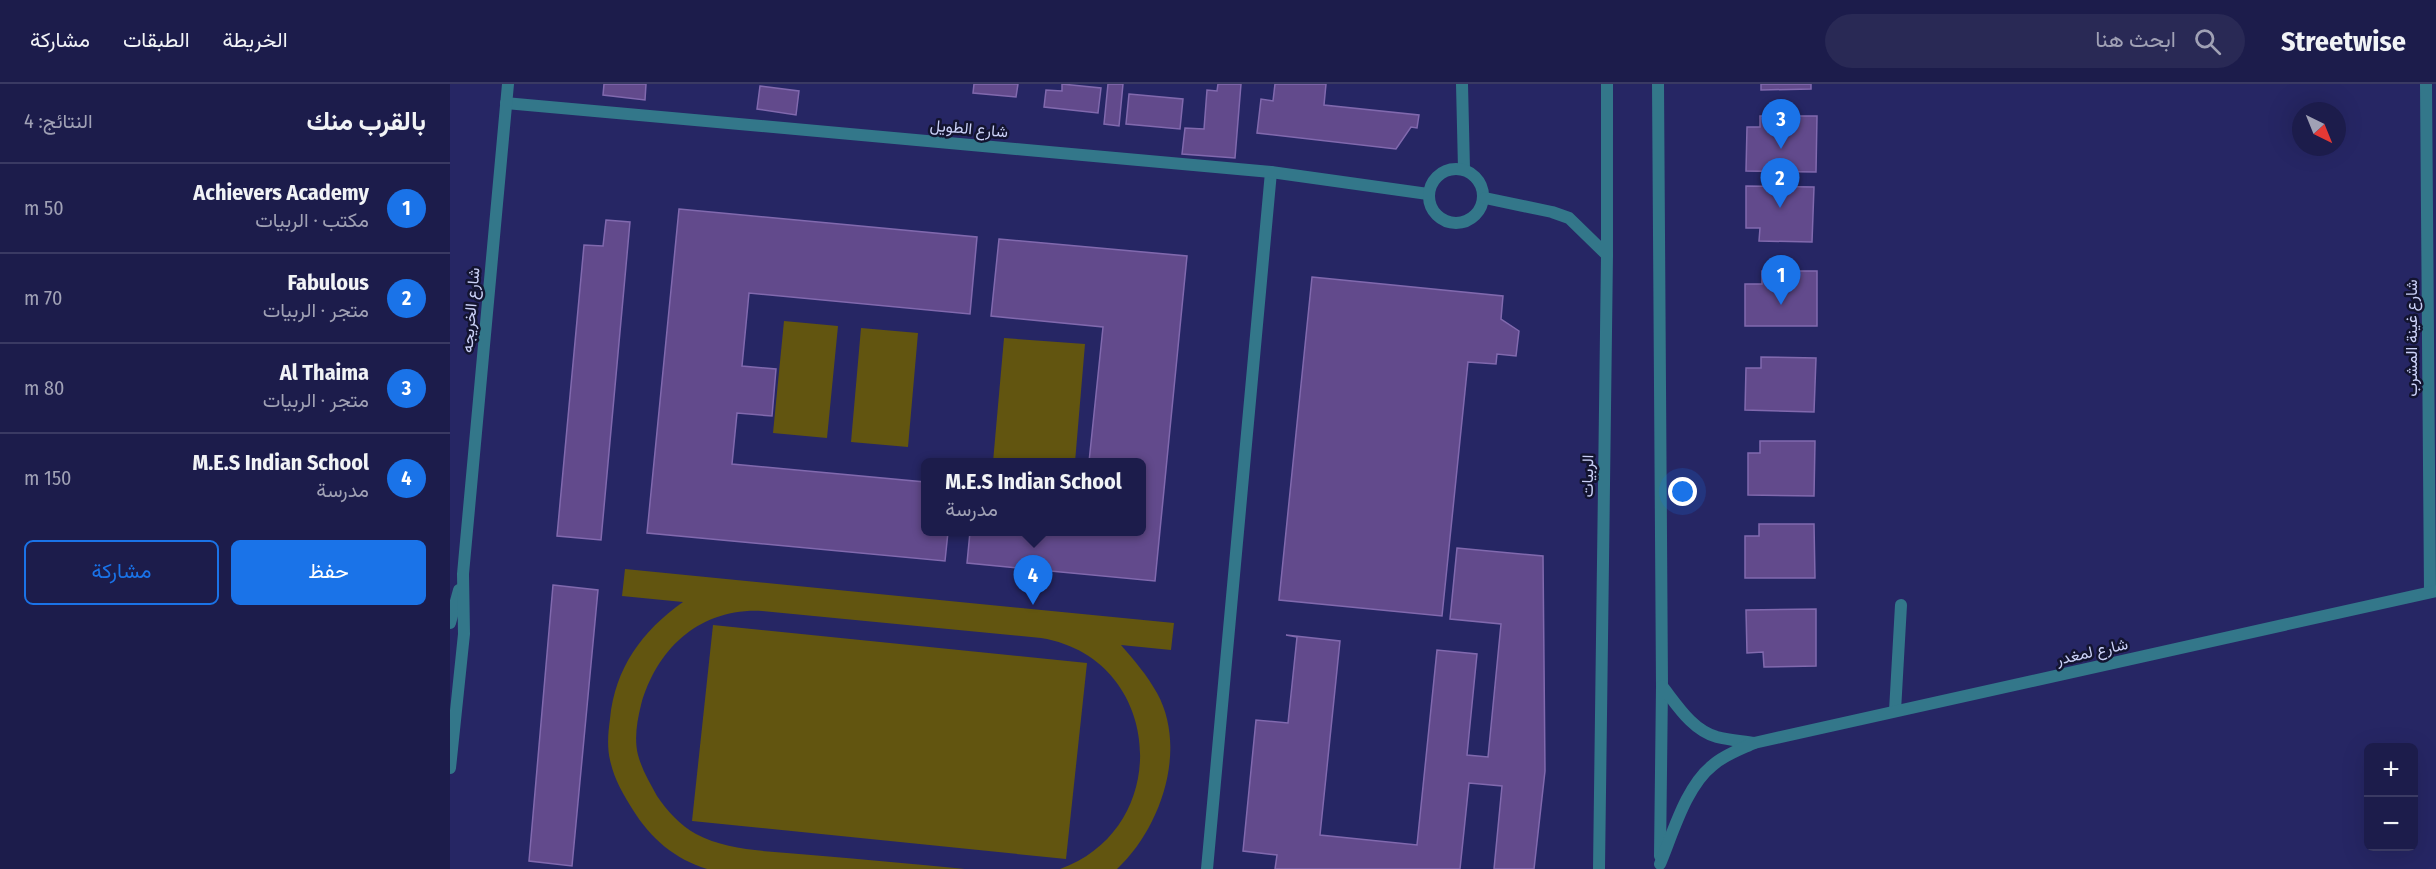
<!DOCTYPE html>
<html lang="ar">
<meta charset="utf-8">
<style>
body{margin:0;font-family:"Fira Sans Condensed",Vazirmatn,sans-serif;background:#292955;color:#f1f3f6;direction:rtl}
.controls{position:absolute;right:18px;bottom:18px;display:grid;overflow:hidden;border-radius:9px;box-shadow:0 6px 24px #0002}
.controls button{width:54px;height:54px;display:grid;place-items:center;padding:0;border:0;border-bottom:2px solid #3a3a63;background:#1c1c4b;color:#f1f3f6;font:30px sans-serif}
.compass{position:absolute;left:1842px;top:18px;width:54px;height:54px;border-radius:50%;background:#1c1c4b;box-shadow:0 6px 24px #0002;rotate:137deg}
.you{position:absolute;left:1233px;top:408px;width:21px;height:21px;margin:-15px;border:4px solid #fff;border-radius:50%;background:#1a73e8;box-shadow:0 0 0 9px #1a73e833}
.badge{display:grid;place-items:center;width:39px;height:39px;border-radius:50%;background:#1a73e8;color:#fff;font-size:20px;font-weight:700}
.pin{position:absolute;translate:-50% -50px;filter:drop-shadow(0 2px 3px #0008)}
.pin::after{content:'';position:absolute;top:32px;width:21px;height:18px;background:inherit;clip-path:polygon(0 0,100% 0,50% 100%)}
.popup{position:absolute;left:471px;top:374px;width:225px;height:78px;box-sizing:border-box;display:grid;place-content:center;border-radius:9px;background:#1c1c4b;filter:drop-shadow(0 2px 4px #0005);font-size:20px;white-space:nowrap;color:#a0a1b5}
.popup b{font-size:22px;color:#f1f3f6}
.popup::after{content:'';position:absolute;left:50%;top:100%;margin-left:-12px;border:12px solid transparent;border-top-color:#1c1c4b}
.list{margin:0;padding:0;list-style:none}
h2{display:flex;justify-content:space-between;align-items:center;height:78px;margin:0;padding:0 24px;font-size:26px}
h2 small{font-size:20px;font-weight:400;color:#a0a1b5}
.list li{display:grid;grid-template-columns:39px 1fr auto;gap:18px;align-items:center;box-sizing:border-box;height:90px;padding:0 24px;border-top:2px solid #3a3a63}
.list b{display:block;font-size:22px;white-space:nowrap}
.list p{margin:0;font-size:20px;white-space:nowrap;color:#a0a1b5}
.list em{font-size:20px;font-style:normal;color:#a0a1b5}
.actions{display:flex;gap:12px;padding:18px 24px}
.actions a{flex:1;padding:14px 0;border:2px solid #1a73e8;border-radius:9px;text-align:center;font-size:21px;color:#1a73e8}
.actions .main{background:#1a73e8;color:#fff}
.icon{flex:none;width:33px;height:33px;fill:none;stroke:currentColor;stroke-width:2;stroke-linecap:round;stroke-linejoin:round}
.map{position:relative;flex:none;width:1986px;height:785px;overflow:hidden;direction:ltr}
header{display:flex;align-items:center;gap:36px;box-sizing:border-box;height:84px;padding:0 30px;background:#1c1c4b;border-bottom:2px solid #3a3a63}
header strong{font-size:28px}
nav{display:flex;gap:33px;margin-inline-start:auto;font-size:21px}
.search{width:420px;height:54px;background:#292955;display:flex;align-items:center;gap:15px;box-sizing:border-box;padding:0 21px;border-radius:33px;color:#a0a1b5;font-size:22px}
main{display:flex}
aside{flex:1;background:#1c1c4b}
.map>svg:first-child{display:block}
</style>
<header>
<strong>Streetwise</strong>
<div class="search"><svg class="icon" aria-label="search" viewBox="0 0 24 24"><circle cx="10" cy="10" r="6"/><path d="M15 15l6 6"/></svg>ابحث هنا</div>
<nav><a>الخريطة</a><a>الطبقات</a><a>مشاركة</a></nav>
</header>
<main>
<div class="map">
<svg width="1986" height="785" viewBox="0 0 1986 785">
<rect width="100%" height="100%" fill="#262664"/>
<g fill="#625510">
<polygon points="334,237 388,242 377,354 323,349"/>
<polygon points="411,244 468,249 458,363 401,358"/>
<polygon points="554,254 635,260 625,378 543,378"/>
<path d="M175,485L724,539L721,566L671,561C684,576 697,591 707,609C738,665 711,744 667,785H610C725,744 714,574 591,554L312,527C250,524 207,564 191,621C187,637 184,655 188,671C192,686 200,699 207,712C217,727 230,741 246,750C280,768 323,767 361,771C412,775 463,780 515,785H257C225,775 201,755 183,726C173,710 164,695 160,676C157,663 158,649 160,635C165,584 192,547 233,518L172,512Z"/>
<polygon points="263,541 637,579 616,775 242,737"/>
</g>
<g fill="#624a8c" stroke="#8169ae" stroke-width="1.5">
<polygon points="154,0 196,0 195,16 153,11"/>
<polygon points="524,0 568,0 566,13 523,9"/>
<polygon points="612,0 651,4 648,29 594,23 596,6 612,7"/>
<polygon points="658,0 673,0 669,42 654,40"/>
<polygon points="768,0 791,0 785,74 732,70 735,44 754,45 757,6 767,7"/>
<polygon points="825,0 876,0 874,21 969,31 967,44 961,43 946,65 807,49 811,15 823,17"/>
<polygon points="1311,0 1361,0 1361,5 1311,6"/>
<polygon points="310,2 349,7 346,31 307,25"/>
<polygon points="679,10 733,15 730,45 676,40"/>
<polygon points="1310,32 1367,32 1366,88 1296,87 1297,43 1310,43"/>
<polygon points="1296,102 1364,103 1362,158 1309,157 1310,144 1296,144"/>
<polygon points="229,125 527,153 520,230 299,209 292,282 326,285 322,332 287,329 282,380 475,398 475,448 498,448 495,477 197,449"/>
<polygon points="156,136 180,138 151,456 107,452 134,161 153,162"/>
<polygon points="549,155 737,172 705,497 517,479 520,448 691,448 691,378 639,378 653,243 541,232"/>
<polygon points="1312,187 1367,187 1367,242 1295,242 1295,200 1312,200"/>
<polygon points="862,193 1053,212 1051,235 1069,247 1066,272 1047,270 1046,280 1018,278 992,532 829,516"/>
<polygon points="1311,273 1366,274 1364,328 1295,326 1296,284 1311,284"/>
<polygon points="1310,357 1365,357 1364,412 1298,411 1298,369 1310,369"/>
<polygon points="1309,440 1364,440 1365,494 1295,494 1295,452 1309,452"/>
<polygon points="1007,464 1093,472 1095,687 1084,785 1044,785 1052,702 1019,699 1010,785 825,785 827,771 793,767 806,636 838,639 847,553 836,551 890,557 870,751 967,761 987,566 1027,570 1017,671 1038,673 1051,540 1000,535"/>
<polygon points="103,501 148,506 122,782 79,777"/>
<polygon points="1366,525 1366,582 1314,583 1313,568 1297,569 1296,526"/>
</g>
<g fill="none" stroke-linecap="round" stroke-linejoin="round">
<g stroke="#33778a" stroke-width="12">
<polyline points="1445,627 1451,521"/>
<polyline points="757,785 821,88"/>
</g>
<g stroke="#33778a" stroke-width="12">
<polyline points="1012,0 1014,85"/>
<polyline points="1208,0 1212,602 1210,772"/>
<polyline points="1976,0 1980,508"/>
<polyline points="56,19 821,88 978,110"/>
<circle cx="1006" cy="112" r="27"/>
<polyline points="1035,114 1102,128 1119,134 1157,171"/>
<polyline points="0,539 9,506"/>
<path d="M1212,602C1227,621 1242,646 1267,653C1279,656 1292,657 1304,659"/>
<polyline points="0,684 14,550 13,490 58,0"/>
<path d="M1210,780C1223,749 1236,702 1263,681C1274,671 1291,665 1304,659L1986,507"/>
<polyline points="1149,785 1157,171 1157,0"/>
</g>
</g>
<g text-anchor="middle" stroke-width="5" stroke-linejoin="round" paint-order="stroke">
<g font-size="16" fill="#cbd1f7" stroke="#131430">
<text transform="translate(519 44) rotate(5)" y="6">شارع الطويل</text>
<text transform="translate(20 226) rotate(-85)" y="6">شارع الخريجه</text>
<text transform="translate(1961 254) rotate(-90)" y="6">شارع غينة المشرب</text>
<text transform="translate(1137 392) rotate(-89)" y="6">الربيات</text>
<text transform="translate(1642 567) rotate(-13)" y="6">شارع لمغدر</text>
</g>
</g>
</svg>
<div class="controls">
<button>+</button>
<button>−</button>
</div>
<svg class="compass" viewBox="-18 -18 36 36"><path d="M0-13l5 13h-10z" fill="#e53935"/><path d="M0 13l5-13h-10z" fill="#a0a1b5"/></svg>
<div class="you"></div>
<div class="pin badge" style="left:1331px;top:221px">1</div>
<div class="pin badge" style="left:1330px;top:124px">2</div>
<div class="pin badge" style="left:1331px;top:65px">3</div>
<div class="pin badge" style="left:583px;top:521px">4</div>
<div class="popup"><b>M.E.S Indian School</b>مدرسة</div>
</div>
<aside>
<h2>بالقرب منك<small>النتائج: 4</small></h2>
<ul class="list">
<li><span class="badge">1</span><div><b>Achievers Academy</b><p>مكتب · الربيات</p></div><em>50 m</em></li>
<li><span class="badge">2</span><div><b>Fabulous</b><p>متجر · الربيات</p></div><em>70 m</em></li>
<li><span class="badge">3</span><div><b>Al Thaima</b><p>متجر · الربيات</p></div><em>80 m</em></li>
<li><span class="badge">4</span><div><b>M.E.S Indian School</b><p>مدرسة</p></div><em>150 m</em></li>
</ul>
<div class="actions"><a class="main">حفظ</a><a>مشاركة</a></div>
</aside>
</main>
